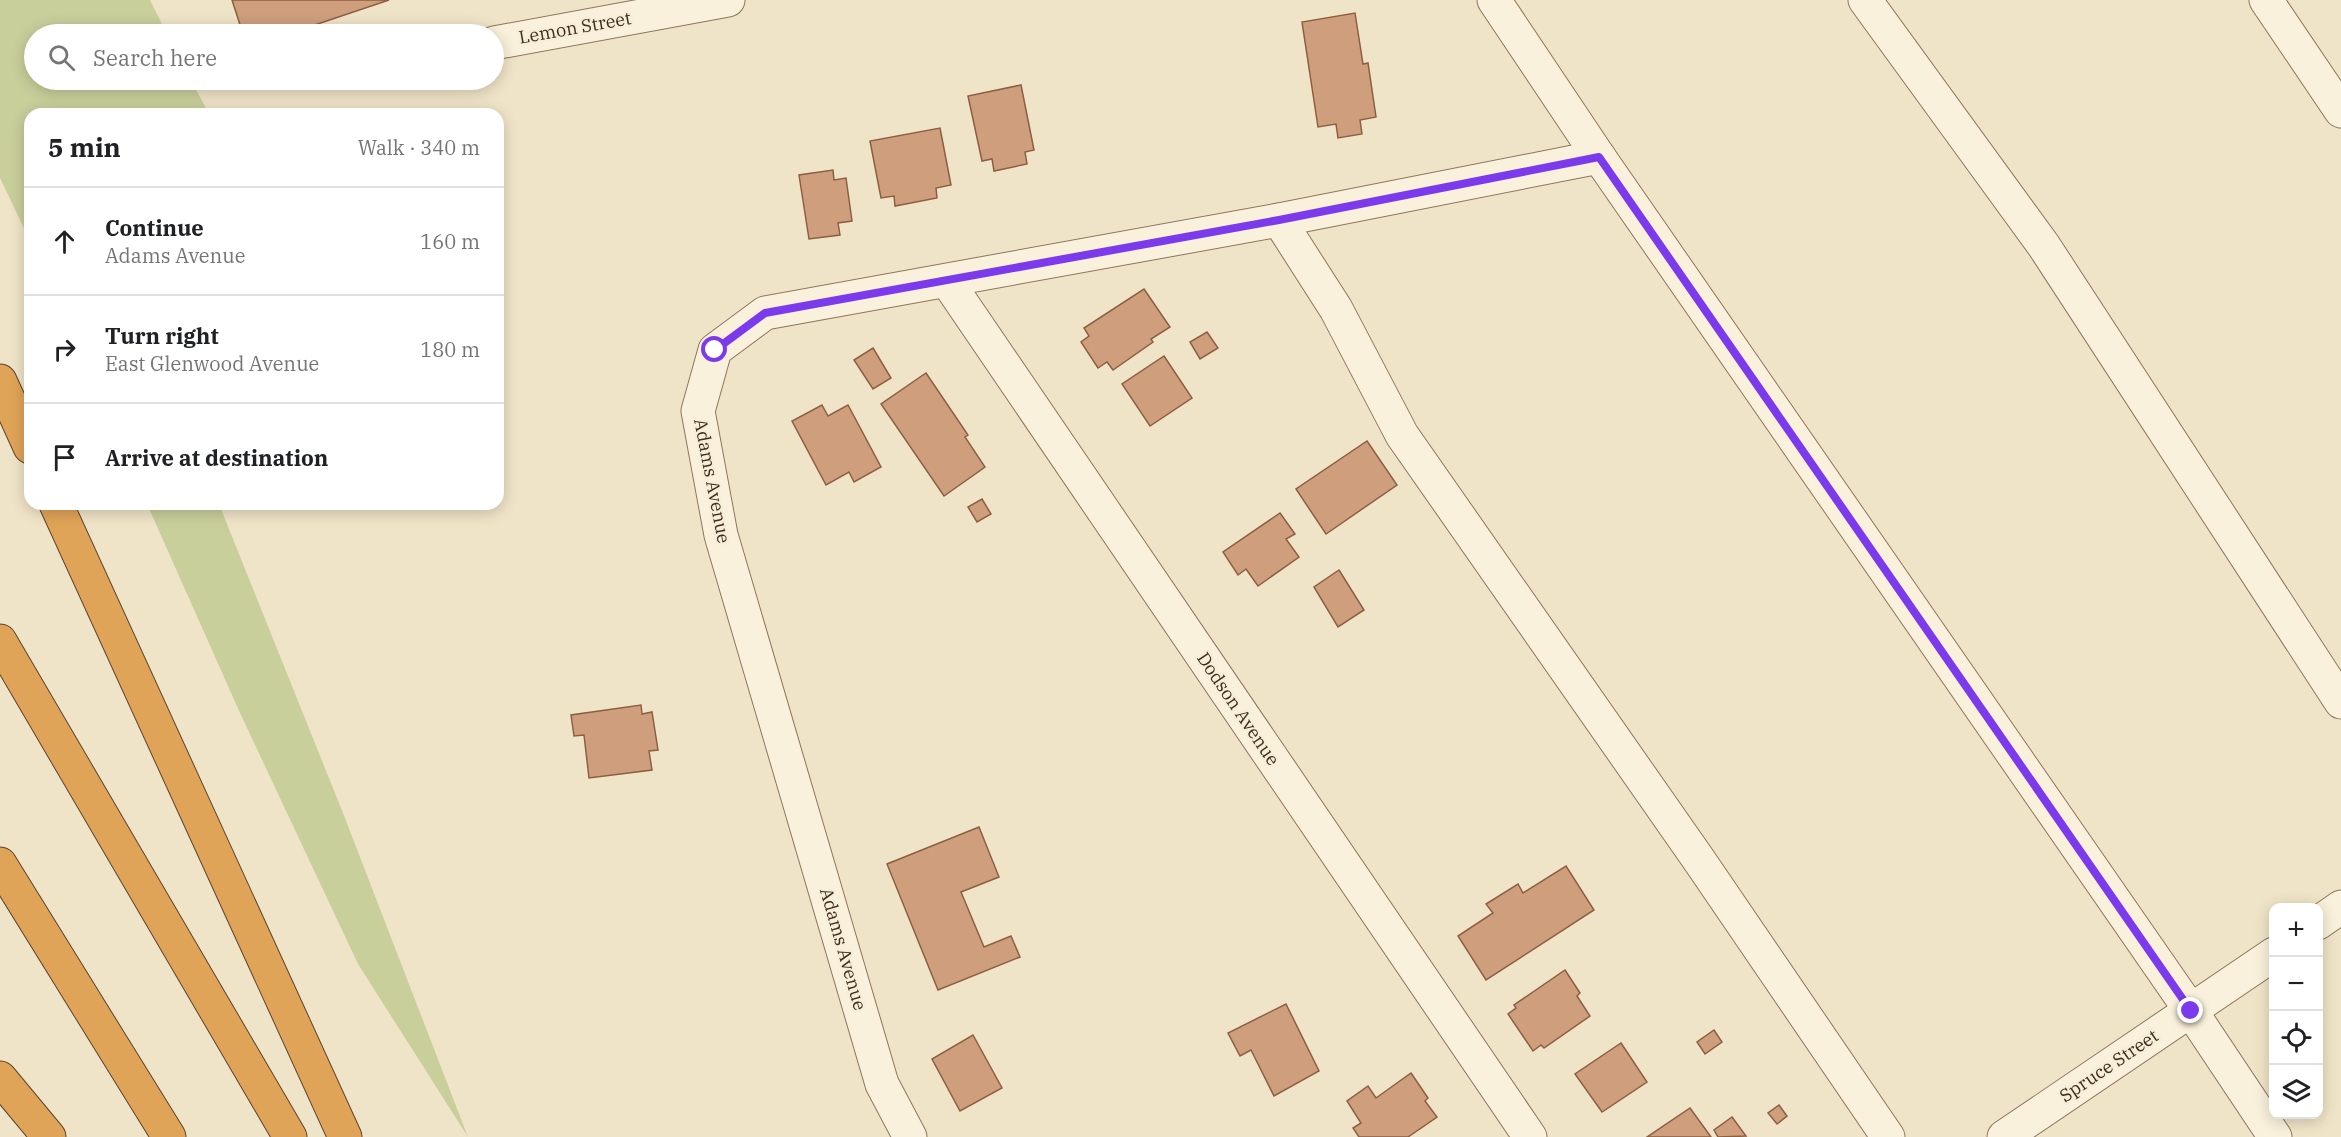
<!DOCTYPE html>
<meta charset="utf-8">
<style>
body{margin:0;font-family:"IBM Plex Serif",serif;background:#f2f2f2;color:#202124}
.controls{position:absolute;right:18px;bottom:18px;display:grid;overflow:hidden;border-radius:12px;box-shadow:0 3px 15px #0003}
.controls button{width:54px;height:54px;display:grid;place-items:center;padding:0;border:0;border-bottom:2px solid #e0e0e0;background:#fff;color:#202124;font:30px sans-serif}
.stop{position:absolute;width:18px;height:18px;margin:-14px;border:4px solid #7c3aed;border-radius:50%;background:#fff}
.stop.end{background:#7c3aed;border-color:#fff;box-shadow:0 2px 6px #0008}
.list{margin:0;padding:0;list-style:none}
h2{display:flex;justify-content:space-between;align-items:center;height:78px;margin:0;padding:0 24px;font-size:26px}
h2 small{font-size:20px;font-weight:400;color:#757577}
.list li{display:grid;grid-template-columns:39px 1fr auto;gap:18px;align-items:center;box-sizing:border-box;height:108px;padding:0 24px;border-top:2px solid #e0e0e0}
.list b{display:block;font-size:22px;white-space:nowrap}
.list p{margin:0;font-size:20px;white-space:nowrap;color:#757577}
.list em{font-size:20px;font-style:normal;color:#757577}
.icon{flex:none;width:33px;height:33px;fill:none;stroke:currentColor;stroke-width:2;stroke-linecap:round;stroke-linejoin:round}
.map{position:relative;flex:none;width:2341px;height:1137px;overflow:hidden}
.search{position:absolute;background:#fff;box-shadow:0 3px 15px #0003;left:24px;top:24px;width:480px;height:66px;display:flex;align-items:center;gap:15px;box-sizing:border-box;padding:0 21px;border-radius:33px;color:#757577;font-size:22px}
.panel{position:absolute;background:#fff;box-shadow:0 3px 15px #0003;left:24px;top:108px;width:480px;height:402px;border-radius:18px}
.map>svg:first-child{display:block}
</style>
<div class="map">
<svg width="2341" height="1137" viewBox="0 0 2341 1137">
<rect width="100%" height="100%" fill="#f0e4c8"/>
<g fill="#c9cf9b">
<polygon points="0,0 150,0 167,34 34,34 34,80 191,80 209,114 30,114 30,241 0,178"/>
<polygon points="147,504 219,504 343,813 468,1137 358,964 240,713"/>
</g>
<g fill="#cf9f7d" stroke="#8d5f41" stroke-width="1.5">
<polygon points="232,0 389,0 288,34 243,34"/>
<polygon points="1355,13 1363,64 1368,63 1376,117 1360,120 1362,134 1338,138 1336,124 1318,127 1302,22"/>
<polygon points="1021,85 1034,150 1025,152 1027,164 994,171 992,159 982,161 968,96"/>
<polygon points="940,128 951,185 936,188 937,198 895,206 894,196 881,198 870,141"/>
<polygon points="833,170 834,180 846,178 852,221 838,223 840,235 809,239 799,175"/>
<polygon points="1144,289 1170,327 1151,339 1153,342 1113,370 1107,362 1098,368 1081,342 1089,336 1084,328"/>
<polygon points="1207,332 1218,348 1200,359 1190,342"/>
<polygon points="873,348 891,378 873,389 854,360"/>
<polygon points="1164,356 1192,398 1150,426 1122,384"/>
<polygon points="926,373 968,435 965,437 985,467 944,496 881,404"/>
<polygon points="822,405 828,416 848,405 881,467 854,482 849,472 826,485 792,421"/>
<polygon points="1367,441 1397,485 1326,534 1296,489"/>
<polygon points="982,499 991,514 977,522 968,507"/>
<polygon points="1280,513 1295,534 1286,539 1299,557 1258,586 1246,569 1238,575 1223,552"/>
<polygon points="1339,570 1364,610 1338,627 1314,587"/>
<polygon points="641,705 642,714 652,712 658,750 649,751 652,770 589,778 584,735 574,736 571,715"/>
<polygon points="979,827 999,877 961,892 984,947 1011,936 1020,957 938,990 887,864"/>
<polygon points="1566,866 1594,910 1486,980 1458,936 1493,913 1486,904 1518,884 1523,893"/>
<polygon points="1565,970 1580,993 1577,996 1590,1016 1544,1048 1541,1045 1533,1051 1508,1014 1516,1008 1514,1005"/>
<polygon points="1286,1004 1319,1071 1274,1096 1251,1050 1240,1056 1228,1033"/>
<polygon points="1714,1030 1722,1042 1705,1054 1697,1042"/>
<polygon points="973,1035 1002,1088 960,1111 932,1059"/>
<polygon points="1621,1043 1647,1082 1602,1112 1575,1074"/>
<polygon points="1411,1073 1428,1098 1425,1101 1437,1117 1408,1137 1359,1137 1353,1128 1361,1123 1347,1101 1368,1086 1376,1098"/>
<polygon points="1779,1105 1787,1116 1777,1124 1768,1113"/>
<polygon points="1690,1108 1711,1137 1647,1137"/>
<polygon points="1732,1117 1746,1136 1718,1137 1714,1130"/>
</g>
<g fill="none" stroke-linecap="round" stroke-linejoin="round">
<g stroke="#8d765c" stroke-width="35">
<g id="minor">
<polyline points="1494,0 1599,157 2191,1011 2275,1137"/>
<polyline points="1865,0 2044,246 2341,702"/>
<polyline points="2266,0 2341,111"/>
<polyline points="494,43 728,0"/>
<polyline points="1279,220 1336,309 1402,435 1699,860 1888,1137"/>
<polyline points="947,281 1530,1137"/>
<polyline points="2318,923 2341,907"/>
<polyline points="910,1137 882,1084 721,535 698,411 715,350 765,313 1279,220 1599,157"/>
<polyline points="2004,1137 2274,954"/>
</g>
</g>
<g stroke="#5b4430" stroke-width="35">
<g id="highway">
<polyline points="0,381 30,447"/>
<polyline points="56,504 345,1137"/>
<polyline points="0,641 290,1137"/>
<polyline points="0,864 169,1137"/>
<polyline points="0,1078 49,1137"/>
</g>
</g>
<use href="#minor" stroke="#faf1dc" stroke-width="33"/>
<use href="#highway" stroke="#e0a458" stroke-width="33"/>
</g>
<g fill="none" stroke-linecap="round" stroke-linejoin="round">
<polyline stroke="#7c3aed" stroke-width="8" points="715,350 765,313 1279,220 1599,157 2191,1011"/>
</g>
<g text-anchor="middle" stroke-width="5" stroke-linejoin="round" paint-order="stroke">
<g font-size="18" fill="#3d2e20" stroke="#f7eed8">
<text transform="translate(575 28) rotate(-10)" y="6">Lemon Street</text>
<text transform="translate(712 481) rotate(79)" y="6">Adams Avenue</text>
<text transform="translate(1238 709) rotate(56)" y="6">Dodson Avenue</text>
<text transform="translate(843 949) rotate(74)" y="6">Adams Avenue</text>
<text transform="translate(2109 1066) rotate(-34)" y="6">Spruce Street</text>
</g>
</g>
</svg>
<div class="controls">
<button>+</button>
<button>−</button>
<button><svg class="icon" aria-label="locate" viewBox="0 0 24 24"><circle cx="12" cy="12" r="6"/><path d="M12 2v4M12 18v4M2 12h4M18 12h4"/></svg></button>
<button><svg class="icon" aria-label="layers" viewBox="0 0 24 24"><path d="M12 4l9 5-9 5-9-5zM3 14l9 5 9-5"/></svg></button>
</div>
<div class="stop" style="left:715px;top:350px"></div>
<div class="stop end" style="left:2191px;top:1011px"></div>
<div class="search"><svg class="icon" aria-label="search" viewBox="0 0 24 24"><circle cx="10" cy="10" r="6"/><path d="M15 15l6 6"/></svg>Search here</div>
<section class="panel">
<h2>5 min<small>Walk · 340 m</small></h2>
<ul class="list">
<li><svg class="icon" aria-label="ahead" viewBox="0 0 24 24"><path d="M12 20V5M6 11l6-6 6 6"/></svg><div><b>Continue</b><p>Adams Avenue</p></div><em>160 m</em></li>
<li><svg class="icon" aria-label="right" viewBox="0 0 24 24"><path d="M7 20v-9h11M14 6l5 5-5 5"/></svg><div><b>Turn right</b><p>East Glenwood Avenue</p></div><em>180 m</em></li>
<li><svg class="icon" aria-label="arrive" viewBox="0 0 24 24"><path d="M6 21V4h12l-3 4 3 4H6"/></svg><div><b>Arrive at destination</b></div></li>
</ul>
</section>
</div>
